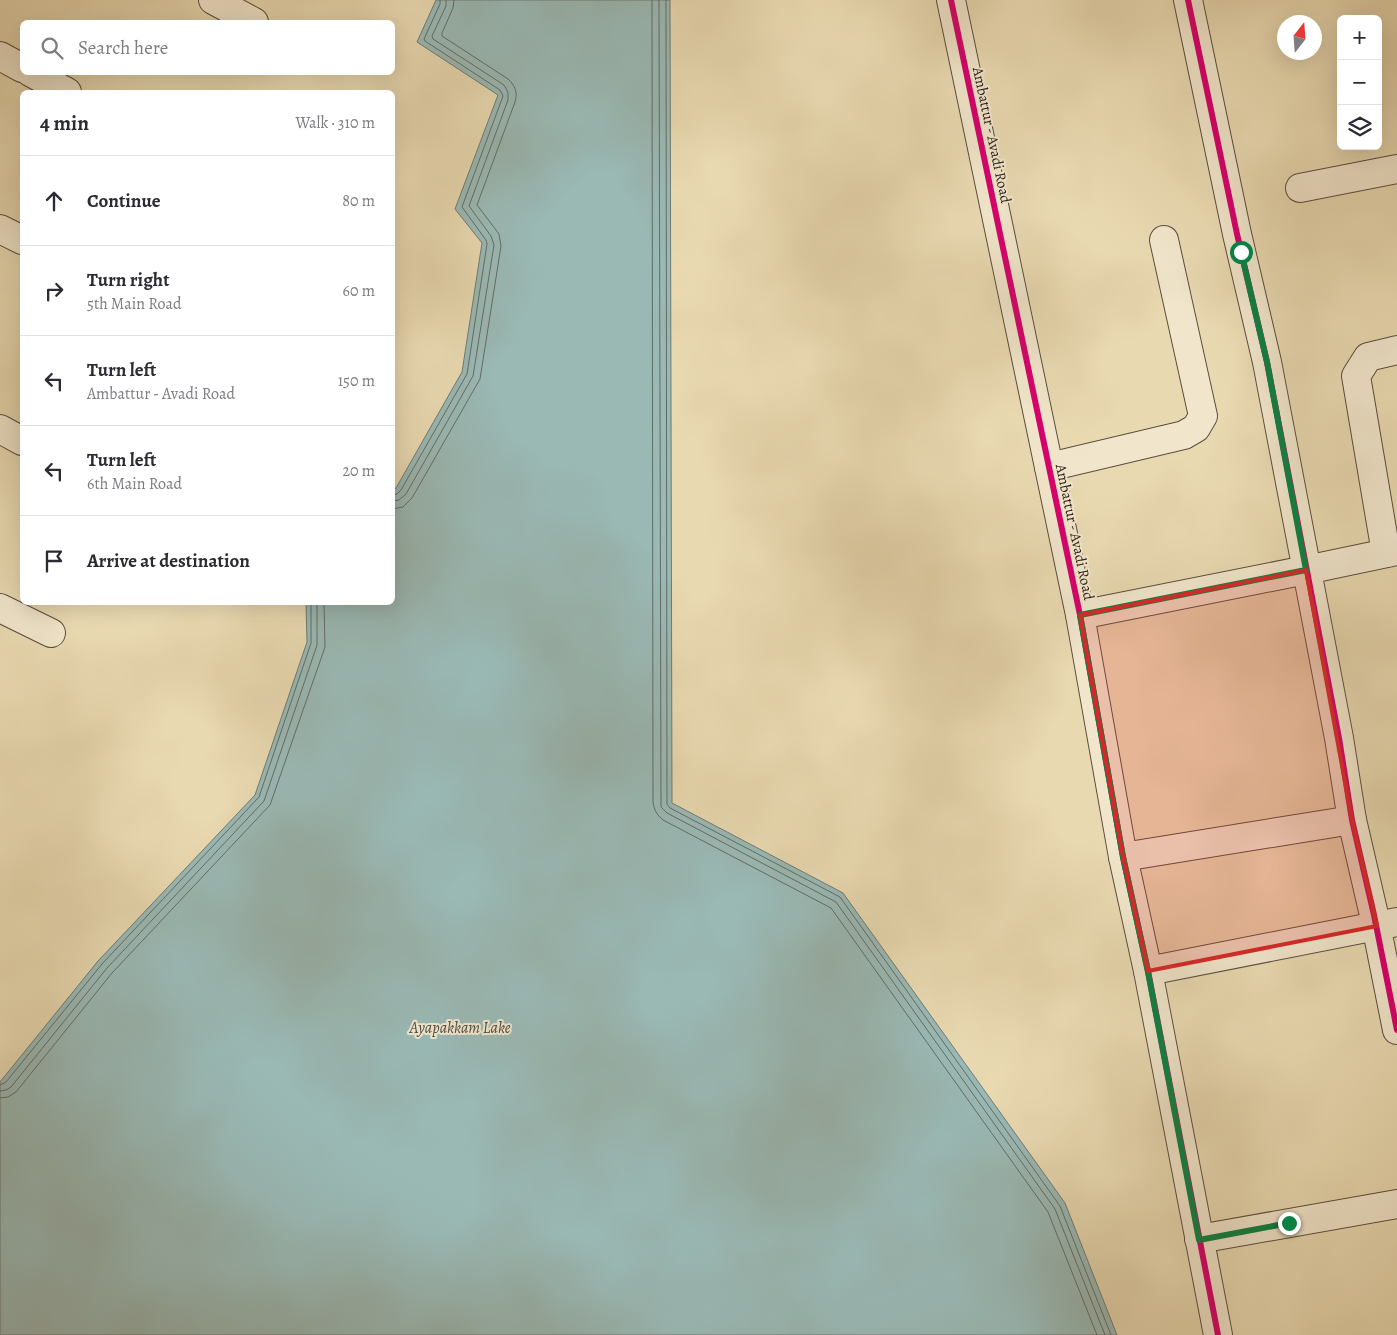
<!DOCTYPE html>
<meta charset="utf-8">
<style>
body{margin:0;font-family:Alegreya,serif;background:#f2f2f3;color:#2b2b33}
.controls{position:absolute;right:15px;top:15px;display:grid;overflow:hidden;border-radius:8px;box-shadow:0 5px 20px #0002}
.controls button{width:45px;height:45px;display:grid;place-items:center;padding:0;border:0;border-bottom:1px solid #e1e1e2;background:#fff;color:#2b2b33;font:25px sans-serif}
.compass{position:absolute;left:1277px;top:15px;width:45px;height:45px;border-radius:50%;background:#fff;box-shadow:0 5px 20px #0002;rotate:17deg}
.stop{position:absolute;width:15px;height:15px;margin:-11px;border:4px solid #0b8043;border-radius:50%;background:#fff}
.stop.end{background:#0b8043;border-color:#fff;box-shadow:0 1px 5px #0008}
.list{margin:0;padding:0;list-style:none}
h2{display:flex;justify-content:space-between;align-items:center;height:65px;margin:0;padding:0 20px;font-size:21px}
h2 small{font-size:16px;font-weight:400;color:#7c7c81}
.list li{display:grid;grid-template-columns:32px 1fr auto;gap:15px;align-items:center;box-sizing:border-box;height:90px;padding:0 20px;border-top:1px solid #e1e1e2}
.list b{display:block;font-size:19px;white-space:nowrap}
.list p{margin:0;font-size:16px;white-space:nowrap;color:#7c7c81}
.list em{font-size:16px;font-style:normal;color:#7c7c81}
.icon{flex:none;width:28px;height:28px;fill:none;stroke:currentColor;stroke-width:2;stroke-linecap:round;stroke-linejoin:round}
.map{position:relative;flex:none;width:1397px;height:1335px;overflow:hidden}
.search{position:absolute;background:#fff;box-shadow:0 5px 20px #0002;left:20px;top:20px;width:375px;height:55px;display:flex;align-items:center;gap:12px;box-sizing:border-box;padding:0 18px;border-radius:8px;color:#7c7c81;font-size:19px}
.panel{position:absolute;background:#fff;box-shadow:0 5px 20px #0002;left:20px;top:90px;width:375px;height:515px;border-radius:8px}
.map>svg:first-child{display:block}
</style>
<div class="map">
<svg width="1397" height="1335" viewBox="0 0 1397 1335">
<rect width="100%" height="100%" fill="#e9d9b1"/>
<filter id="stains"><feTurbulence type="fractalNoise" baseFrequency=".004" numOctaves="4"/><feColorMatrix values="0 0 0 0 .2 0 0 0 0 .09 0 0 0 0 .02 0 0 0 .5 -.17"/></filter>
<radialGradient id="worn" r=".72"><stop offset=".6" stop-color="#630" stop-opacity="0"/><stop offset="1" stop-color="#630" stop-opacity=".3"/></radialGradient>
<polygon fill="#9ab9b5" stroke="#6e7b76" points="436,0 670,0 672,803 843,893 1065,1203 1117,1335 0,1335 0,1082 98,961 255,795 307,642 306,603 392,602 393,491 396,488 462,372 482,243 455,209 498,95 417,42"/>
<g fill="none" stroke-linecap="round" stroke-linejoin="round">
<g stroke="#626c66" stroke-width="1">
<path d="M652,0L653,802C654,810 657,815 663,820L831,908L1048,1212L1097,1335"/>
<polyline points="659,0 661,807 667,813 836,902 1055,1209 1105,1335"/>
<polyline points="666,0 667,804 670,808 840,897 1060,1206 1111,1335"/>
<polyline points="392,495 397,494 401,490 467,374 487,244 486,240 462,207 503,96 500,90 425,41 424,39 440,4 440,0"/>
<polyline points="392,501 399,500 406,494 473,376 494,245 491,236 469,206 508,100 508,92 504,85 433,39 432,36 446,6 446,0"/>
<path d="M392,509L403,507L412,498L480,379L501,246L499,234L477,205L515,102C518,93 515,85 508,79L442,36V33L453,8L454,0"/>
<polyline points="0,1085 6,1082 102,964 259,797 311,643 311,602"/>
<polyline points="0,1091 6,1090 11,1087 107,968 264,801 317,645 317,602"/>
<polyline points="0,1098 8,1097 16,1092 112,973 270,805 325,647 324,602"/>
</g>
<g stroke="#5a4e3e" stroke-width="30">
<g id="minor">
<polyline points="213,0 254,22"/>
<polyline points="1188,0 1237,234 1267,362 1339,738 1352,820 1374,915 1397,1030"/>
<polyline points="0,56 22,68"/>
<polyline points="30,72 67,92"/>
<polyline points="1300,188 1397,169"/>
<polyline points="0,229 22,240"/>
<polyline points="0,429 22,441"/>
<polyline points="1049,467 1184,435 1196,428 1203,416 1164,240"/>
<polyline points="1386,553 1356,376 1368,357 1397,350"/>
<polyline points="0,608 51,633"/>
<polyline points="1080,615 1306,570 1397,551"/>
<polyline points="1123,857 1352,820"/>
<polyline points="1148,971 1397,922"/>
<polyline points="1199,1239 1397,1204"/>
</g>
</g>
<g stroke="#5a4e3e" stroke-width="30">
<polyline id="tertiary" points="951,0 1080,615 1123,857 1148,971 1218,1335"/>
</g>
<use href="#minor" stroke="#f1e6cc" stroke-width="28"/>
<use href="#tertiary" stroke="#f1e6cc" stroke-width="28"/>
<g stroke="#f1e6cc" stroke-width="9">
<g id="cycleway">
<polyline points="951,0 1080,615 1123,857 1148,971 1218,1335"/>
<polyline points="1188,0 1237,234 1267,362 1339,738 1352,820 1374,915 1397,1030"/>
</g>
</g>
<use href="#cycleway" stroke="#d6006c" stroke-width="6"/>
</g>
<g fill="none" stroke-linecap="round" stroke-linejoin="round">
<polyline stroke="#0b8043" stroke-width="6" points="1241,252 1267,362 1306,570 1080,615 1123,857 1148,972 1199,1240 1289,1223"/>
</g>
<path fill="#d62828" fill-opacity="0.2" stroke="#d62828" stroke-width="4" stroke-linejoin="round" d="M1306,570L1352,820L1377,926L1148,971L1123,857L1080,615Z"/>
<g text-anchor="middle" stroke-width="4" stroke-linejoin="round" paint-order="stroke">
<g font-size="15" fill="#2b1f18" stroke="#f1e6cc">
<text transform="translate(992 135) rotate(78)" y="5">Ambattur - Avadi Road</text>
<text transform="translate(1075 532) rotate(78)" y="5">Ambattur - Avadi Road</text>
</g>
<g font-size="16" font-style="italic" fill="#4c4d47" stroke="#f1e6cc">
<text x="460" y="1033">Ayapakkam Lake</text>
</g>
</g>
<rect width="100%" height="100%" filter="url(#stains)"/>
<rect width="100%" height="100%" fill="url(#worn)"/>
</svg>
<div class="controls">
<button>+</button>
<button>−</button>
<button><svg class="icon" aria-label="layers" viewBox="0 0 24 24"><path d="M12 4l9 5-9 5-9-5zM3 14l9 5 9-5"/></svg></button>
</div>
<svg class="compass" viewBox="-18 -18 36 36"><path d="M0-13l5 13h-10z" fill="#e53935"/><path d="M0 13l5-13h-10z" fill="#7c7c81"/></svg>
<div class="stop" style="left:1241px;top:252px"></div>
<div class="stop end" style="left:1289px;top:1223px"></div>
<div class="search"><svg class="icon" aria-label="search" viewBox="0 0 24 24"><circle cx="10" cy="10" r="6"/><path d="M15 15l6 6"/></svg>Search here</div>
<section class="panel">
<h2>4 min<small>Walk · 310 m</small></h2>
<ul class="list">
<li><svg class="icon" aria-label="ahead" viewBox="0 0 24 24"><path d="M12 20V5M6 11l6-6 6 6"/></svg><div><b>Continue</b></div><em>80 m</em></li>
<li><svg class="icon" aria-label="right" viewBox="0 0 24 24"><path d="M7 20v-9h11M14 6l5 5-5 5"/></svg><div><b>Turn right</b><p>5th Main Road</p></div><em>60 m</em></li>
<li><svg class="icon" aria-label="left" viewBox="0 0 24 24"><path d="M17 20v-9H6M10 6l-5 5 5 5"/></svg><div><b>Turn left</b><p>Ambattur - Avadi Road</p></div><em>150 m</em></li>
<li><svg class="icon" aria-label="left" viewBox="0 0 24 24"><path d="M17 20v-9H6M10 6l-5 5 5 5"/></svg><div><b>Turn left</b><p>6th Main Road</p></div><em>20 m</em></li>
<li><svg class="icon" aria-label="arrive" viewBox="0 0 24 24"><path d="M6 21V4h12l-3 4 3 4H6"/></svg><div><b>Arrive at destination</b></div></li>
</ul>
</section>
</div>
